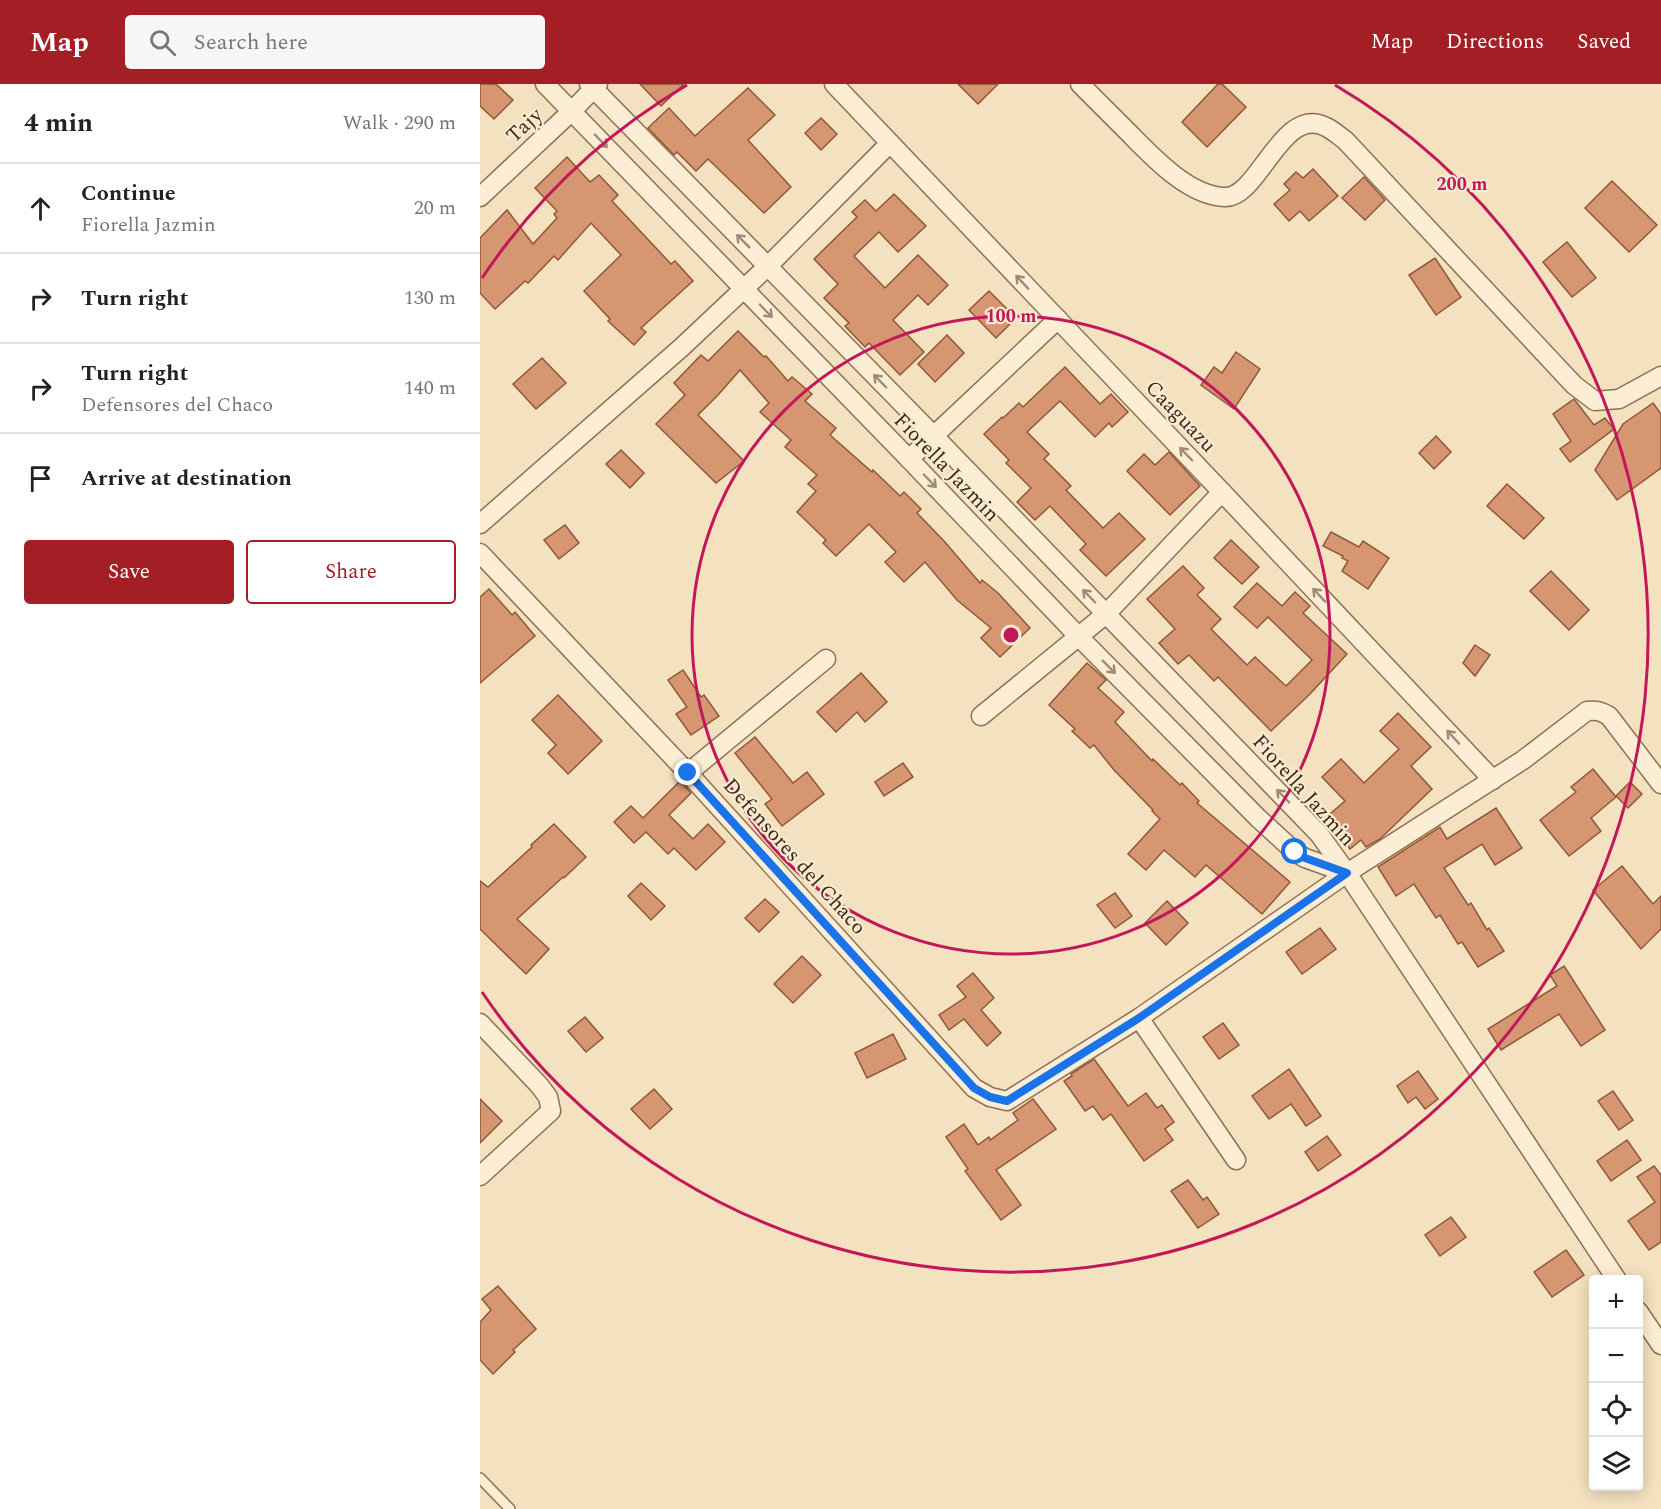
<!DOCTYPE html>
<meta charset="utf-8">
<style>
body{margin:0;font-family:Spectral,serif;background:#f6f6f6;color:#222}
.controls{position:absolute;right:18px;bottom:18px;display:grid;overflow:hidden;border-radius:6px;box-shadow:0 3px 15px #0003}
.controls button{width:54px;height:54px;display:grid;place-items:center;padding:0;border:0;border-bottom:2px solid #e0e0e0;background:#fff;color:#222;font:30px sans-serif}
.stop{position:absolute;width:18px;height:18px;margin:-14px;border:4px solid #1a73e8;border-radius:50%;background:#fff}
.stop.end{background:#1a73e8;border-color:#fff;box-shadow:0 2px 6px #0008}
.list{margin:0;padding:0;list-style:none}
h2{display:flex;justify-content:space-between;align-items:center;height:78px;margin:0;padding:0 24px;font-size:26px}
h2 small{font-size:20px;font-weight:400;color:#767676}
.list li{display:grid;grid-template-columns:39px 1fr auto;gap:18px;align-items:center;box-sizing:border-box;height:90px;padding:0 24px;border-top:2px solid #e0e0e0}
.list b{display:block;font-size:22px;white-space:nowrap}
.list p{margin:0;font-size:20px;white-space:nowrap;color:#767676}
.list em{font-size:20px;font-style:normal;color:#767676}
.actions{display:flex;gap:12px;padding:18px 24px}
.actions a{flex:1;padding:14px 0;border:2px solid #a31e25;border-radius:6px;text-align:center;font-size:21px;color:#a31e25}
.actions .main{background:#a31e25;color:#fff}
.icon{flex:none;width:33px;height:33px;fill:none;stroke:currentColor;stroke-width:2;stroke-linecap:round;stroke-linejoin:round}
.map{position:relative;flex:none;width:1181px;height:1425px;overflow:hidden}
header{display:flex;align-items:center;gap:36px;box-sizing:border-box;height:84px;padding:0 30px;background:#a31e25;color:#fff}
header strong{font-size:28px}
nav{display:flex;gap:33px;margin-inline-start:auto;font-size:21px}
.search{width:420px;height:54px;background:#f6f6f6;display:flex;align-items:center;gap:15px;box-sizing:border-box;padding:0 21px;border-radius:6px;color:#767676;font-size:22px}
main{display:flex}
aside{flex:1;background:#fff}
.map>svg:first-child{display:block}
</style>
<header>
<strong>Map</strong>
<div class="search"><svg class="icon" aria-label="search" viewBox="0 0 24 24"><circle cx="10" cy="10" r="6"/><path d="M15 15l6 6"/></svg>Search here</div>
<nav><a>Map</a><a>Directions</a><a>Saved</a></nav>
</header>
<main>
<aside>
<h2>4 min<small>Walk · 290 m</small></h2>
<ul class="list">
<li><svg class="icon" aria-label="ahead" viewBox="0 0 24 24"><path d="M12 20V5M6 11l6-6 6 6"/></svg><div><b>Continue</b><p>Fiorella Jazmin</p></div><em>20 m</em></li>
<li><svg class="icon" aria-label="right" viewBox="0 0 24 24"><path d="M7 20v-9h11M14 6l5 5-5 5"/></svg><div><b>Turn right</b></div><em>130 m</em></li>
<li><svg class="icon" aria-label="right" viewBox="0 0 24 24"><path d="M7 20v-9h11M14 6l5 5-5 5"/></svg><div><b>Turn right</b><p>Defensores del Chaco</p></div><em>140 m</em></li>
<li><svg class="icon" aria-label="arrive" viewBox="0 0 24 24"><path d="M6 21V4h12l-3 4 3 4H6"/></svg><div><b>Arrive at destination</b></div></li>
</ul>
<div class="actions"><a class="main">Save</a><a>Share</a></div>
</aside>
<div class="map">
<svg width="1181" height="1425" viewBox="0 0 1181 1425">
<rect width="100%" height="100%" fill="#f3e1bf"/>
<g fill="#d59671" stroke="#905738" stroke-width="1.5">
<polygon points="0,0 16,0 33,16 14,35 0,22"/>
<polygon points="160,0 204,0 181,22"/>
<polygon points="478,0 518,0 498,20"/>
<polygon points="738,0 742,0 766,23 727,63 702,38"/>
<polygon points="268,4 295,31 268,56 311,103 284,129 228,75 216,87 197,68 194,71 168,44 189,24 215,52"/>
<polygon points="341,34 357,50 341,66 325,49"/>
<polygon points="87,73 110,98 119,91 138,111 132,117 191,180 195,177 213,197 161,244 166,248 154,261 128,237 130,235 104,207 141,171 111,139 78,176 74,172 48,199 45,197 15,225 0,209 0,154 27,126 53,160 77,134 74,130 77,127 55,104"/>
<polygon points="833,85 858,112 829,137 820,127 809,137 794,120 810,106 804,100 816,88 823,94"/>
<polygon points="884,93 905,116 885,136 862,114"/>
<polygon points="1132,97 1177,141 1149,168 1105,124"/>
<polygon points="414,110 446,142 418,168 399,148 374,172 405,204 438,171 468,201 448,221 438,211 413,236 444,268 420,291 389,259 385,263 365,242 369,239 344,214 358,200 334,175 377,133 372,128 385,116 396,127"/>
<polygon points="1087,158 1116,194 1092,213 1063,178"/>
<polygon points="955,174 981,213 956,231 929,191"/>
<polygon points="509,207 536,234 516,254 489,226"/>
<polygon points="258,247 284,273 286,272 308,297 312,293 332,310 325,317 356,344 350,351 392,388 393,386 420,412 424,408 441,425 437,429 464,457 500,499 502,496 518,509 550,544 520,573 501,554 511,544 477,516 445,478 424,498 405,478 416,468 389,440 356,472 343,459 346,456 317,428 336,407 328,400 337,391 305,363 311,356 280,328 289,319 260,286 238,311 218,331 264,377 236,399 176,340 205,311 194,299 221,271 228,277"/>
<polygon points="467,251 484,269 455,298 438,280"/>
<polygon points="756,268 780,285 754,325 721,301 734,283 742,289"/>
<polygon points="62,274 86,299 56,325 33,300"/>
<polygon points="585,283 620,320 631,310 648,328 632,343 629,339 615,353 580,317 547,348 569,370 564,375 591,402 586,406 623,444 639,429 665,455 626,492 600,466 606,460 570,422 555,436 537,418 551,404 526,379 529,376 504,350 522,333 523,334 539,319 543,323"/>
<polygon points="1094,315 1114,341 1125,334 1134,345 1090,378 1080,365 1091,357 1073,330"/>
<polygon points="1173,319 1181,330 1181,384 1137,416 1115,386 1143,340"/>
<polygon points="956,352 971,368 954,385 939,369"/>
<polygon points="141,366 164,389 150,404 126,380"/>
<polygon points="689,368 720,402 690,431 647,387 664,370 675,381"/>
<polygon points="1027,400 1064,434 1044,455 1007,422"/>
<polygon points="85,441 99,459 79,475 64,456"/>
<polygon points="851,448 879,463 883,457 909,474 888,505 862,487 868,477 862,474 863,472 843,462"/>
<polygon points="751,456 779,483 762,500 734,474"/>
<polygon points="703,482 724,504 717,511 741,535 731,545 767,581 775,573 806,602 832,576 788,533 777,544 754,523 777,499 802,522 815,508 830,522 823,529 867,570 829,611 791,647 738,593 734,597 709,571 698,580 679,559 695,545 667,515"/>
<polygon points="1071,487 1109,526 1089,546 1050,507"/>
<polygon points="9,505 32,531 35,528 55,552 0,599 0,513"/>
<polygon points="995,561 1010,571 995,592 983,579"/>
<polygon points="607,579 626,596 618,604 644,628 635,638 672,677 673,675 700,701 702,699 719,717 717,719 810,798 782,830 726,781 715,793 684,766 666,786 648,770 680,735 672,727 673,726 634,686 614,661 610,664 592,647 595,645 569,621"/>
<polygon points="203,586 221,613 224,611 239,632 211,651 196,630 207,623 188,596"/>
<polygon points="381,589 407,618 385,638 377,628 356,648 337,628"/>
<polygon points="78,611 122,657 88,690 68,669 76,661 52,636"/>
<polygon points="918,629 951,663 931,682 952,705 900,755 886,763 881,756 870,765 844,735 865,717 842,693 861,675 884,699 919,665 900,647"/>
<polygon points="275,653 313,699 327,688 344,710 302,742 285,720 292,715 255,669"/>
<polygon points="423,679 433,693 404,712 395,698"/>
<polygon points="1113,685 1136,713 1111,734 1121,747 1089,772 1060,736 1096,708 1091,703"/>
<polygon points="200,697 211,709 189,731 213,755 228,740 245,758 216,786 194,764 188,770 166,748 154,759 134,738 151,722 163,734"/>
<polygon points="1150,698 1162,710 1148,724 1136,712"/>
<polygon points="1016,724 1042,764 1015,781 1002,760 964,784 988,821 991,819 1007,846 1009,844 1024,867 998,883 982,858 978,860 960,831 956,834 934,800 916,812 898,783 960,743 967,755"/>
<polygon points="74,740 106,773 84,794 83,793 37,835 69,865 46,890 0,845 0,797 8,803 52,763 51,761"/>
<polygon points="1142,782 1173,820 1181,812 1181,845 1161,865 1113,806"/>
<polygon points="161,799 185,822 171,836 148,812"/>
<polygon points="635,809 652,832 635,844 617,821"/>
<polygon points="285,815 299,828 279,848 265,834"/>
<polygon points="687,817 708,839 686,861 665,839"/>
<polygon points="840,844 856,865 822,890 806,868"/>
<polygon points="322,872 341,891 313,919 294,900"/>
<polygon points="1084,882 1125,946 1101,962 1079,930 1021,966 1008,945 1077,902 1070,891"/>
<polygon points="493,889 514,914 501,926 521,949 507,962 484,935 469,946 459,931 486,913 477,902"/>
<polygon points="105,933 123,954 106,968 88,947"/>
<polygon points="743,939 759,961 739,975 723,953"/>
<polygon points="413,950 426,975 387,994 375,969"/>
<polygon points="614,975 648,1022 666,1009 677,1024 682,1021 694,1038 685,1045 693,1056 664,1077 631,1030 623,1036 613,1022 605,1027 584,997 592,992 591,990"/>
<polygon points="809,985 841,1032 826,1042 811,1020 789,1035 772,1012"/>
<polygon points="938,987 958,1015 945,1025 936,1013 928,1019 917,1002"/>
<polygon points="174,1005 192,1025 170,1045 151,1025"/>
<polygon points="1133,1007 1153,1036 1139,1046 1118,1017"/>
<polygon points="0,1015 22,1037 0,1059"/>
<polygon points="553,1015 576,1045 516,1086 541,1121 521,1136 485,1087 488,1085 466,1053 484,1040 498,1061 509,1053 510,1056 538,1036 533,1029"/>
<polygon points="847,1052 861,1071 838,1087 825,1068"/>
<polygon points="1147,1056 1161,1076 1131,1097 1117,1077"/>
<polygon points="1174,1082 1181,1091 1181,1158 1169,1166 1148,1137 1175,1118 1157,1093"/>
<polygon points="708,1096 723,1116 727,1113 739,1130 718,1144 691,1107"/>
<polygon points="971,1133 986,1153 960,1172 945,1151"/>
<polygon points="1086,1166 1104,1191 1072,1213 1054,1188"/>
<polygon points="18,1202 56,1245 33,1266 35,1268 13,1290 0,1276 0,1238 11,1226 2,1215"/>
</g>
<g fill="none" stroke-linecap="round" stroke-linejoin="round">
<g stroke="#8e7155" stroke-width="12">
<polyline id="service" points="0,1394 30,1425"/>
</g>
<g stroke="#8e7155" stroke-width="21">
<g id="minor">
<polyline points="65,0 429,375 599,553 778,734 815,768 825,774 867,789"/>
<polyline points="109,0 453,351 839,750 867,789 1137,1196"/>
<polyline points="354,0 742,408 1013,696"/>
<path d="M600,0C615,15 630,30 645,45C670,70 707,112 745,113C779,114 802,20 846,43C853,46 859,52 865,56L1094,301L1115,317L1139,315L1181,292"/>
<polyline points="0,113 92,27 118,0"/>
<polyline points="429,375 578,235"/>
<polyline points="0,440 202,263 288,182 410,59"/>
<path d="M0,469L208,689L494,1004L510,1013L527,1017L659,934L867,789L1043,676L1107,627C1116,626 1121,627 1129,632L1181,700"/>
<polyline points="501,632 626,530 742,408"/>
<polyline points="208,689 346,575"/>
<polyline points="659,934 756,1076"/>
<polyline points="0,939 59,1001 68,1013 71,1027 0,1092"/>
<polyline points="1158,1227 1181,1261"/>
</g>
</g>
<use href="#service" stroke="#fceed4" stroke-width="9"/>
<use href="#minor" stroke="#fceed4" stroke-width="18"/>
</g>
<defs><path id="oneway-shaft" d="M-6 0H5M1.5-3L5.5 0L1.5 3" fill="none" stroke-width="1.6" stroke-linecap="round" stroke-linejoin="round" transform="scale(1.5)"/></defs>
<g stroke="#9c8c78">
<use href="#oneway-shaft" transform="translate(121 57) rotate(46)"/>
<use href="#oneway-shaft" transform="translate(263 157) rotate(-135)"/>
<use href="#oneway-shaft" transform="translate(542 198) rotate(-133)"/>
<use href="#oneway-shaft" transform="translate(286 227) rotate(46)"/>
<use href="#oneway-shaft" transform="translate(400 297) rotate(-134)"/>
<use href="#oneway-shaft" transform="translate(706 370) rotate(-134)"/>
<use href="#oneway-shaft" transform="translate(450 397) rotate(46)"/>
<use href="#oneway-shaft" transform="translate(839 511) rotate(-133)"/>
<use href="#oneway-shaft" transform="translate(609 512) rotate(-134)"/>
<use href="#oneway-shaft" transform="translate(629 583) rotate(45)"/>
<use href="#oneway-shaft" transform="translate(973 653) rotate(-133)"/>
<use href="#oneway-shaft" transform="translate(803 712) rotate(-134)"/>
</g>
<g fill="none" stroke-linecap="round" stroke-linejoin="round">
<polyline stroke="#1a73e8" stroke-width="8" points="208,689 494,1004 510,1013 527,1017 659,934 867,789 825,774 815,768"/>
</g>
<g fill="none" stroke="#c2185b" stroke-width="3">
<circle cx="531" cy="551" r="319"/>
<path d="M2 194A638 638 0 0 1 207 1M855 1A638 638 0 1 1 2 908"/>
</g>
<g text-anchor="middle" stroke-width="4.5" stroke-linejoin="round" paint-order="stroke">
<g font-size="21" fill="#3b2a1b" stroke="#f9ebd0">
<text transform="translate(44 41) rotate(-43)" y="7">Tajy</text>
<text transform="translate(701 332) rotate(46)" y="7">Caaguazu</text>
<text transform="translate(467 383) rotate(46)" y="7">Fiorella Jazmin</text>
<text transform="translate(824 706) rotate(48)" y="7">Fiorella Jazmin</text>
<text transform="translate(315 772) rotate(48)" y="7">Defensores del Chaco</text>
</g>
</g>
<circle cx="531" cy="551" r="9" fill="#c2185b" stroke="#f9ebd0" stroke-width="3"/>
<g font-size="18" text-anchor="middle" font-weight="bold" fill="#c2185b" stroke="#f9ebd0" stroke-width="4.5" stroke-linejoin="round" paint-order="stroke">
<text x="982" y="106">200 m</text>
<text x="531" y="238">100 m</text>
</g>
</svg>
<div class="controls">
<button>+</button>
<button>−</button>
<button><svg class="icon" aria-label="locate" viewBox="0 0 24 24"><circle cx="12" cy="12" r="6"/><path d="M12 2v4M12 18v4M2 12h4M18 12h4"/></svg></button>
<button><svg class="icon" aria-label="layers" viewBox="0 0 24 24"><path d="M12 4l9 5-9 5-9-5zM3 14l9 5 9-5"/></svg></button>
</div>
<div class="stop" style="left:815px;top:768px"></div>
<div class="stop end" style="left:208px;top:689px"></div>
</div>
</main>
